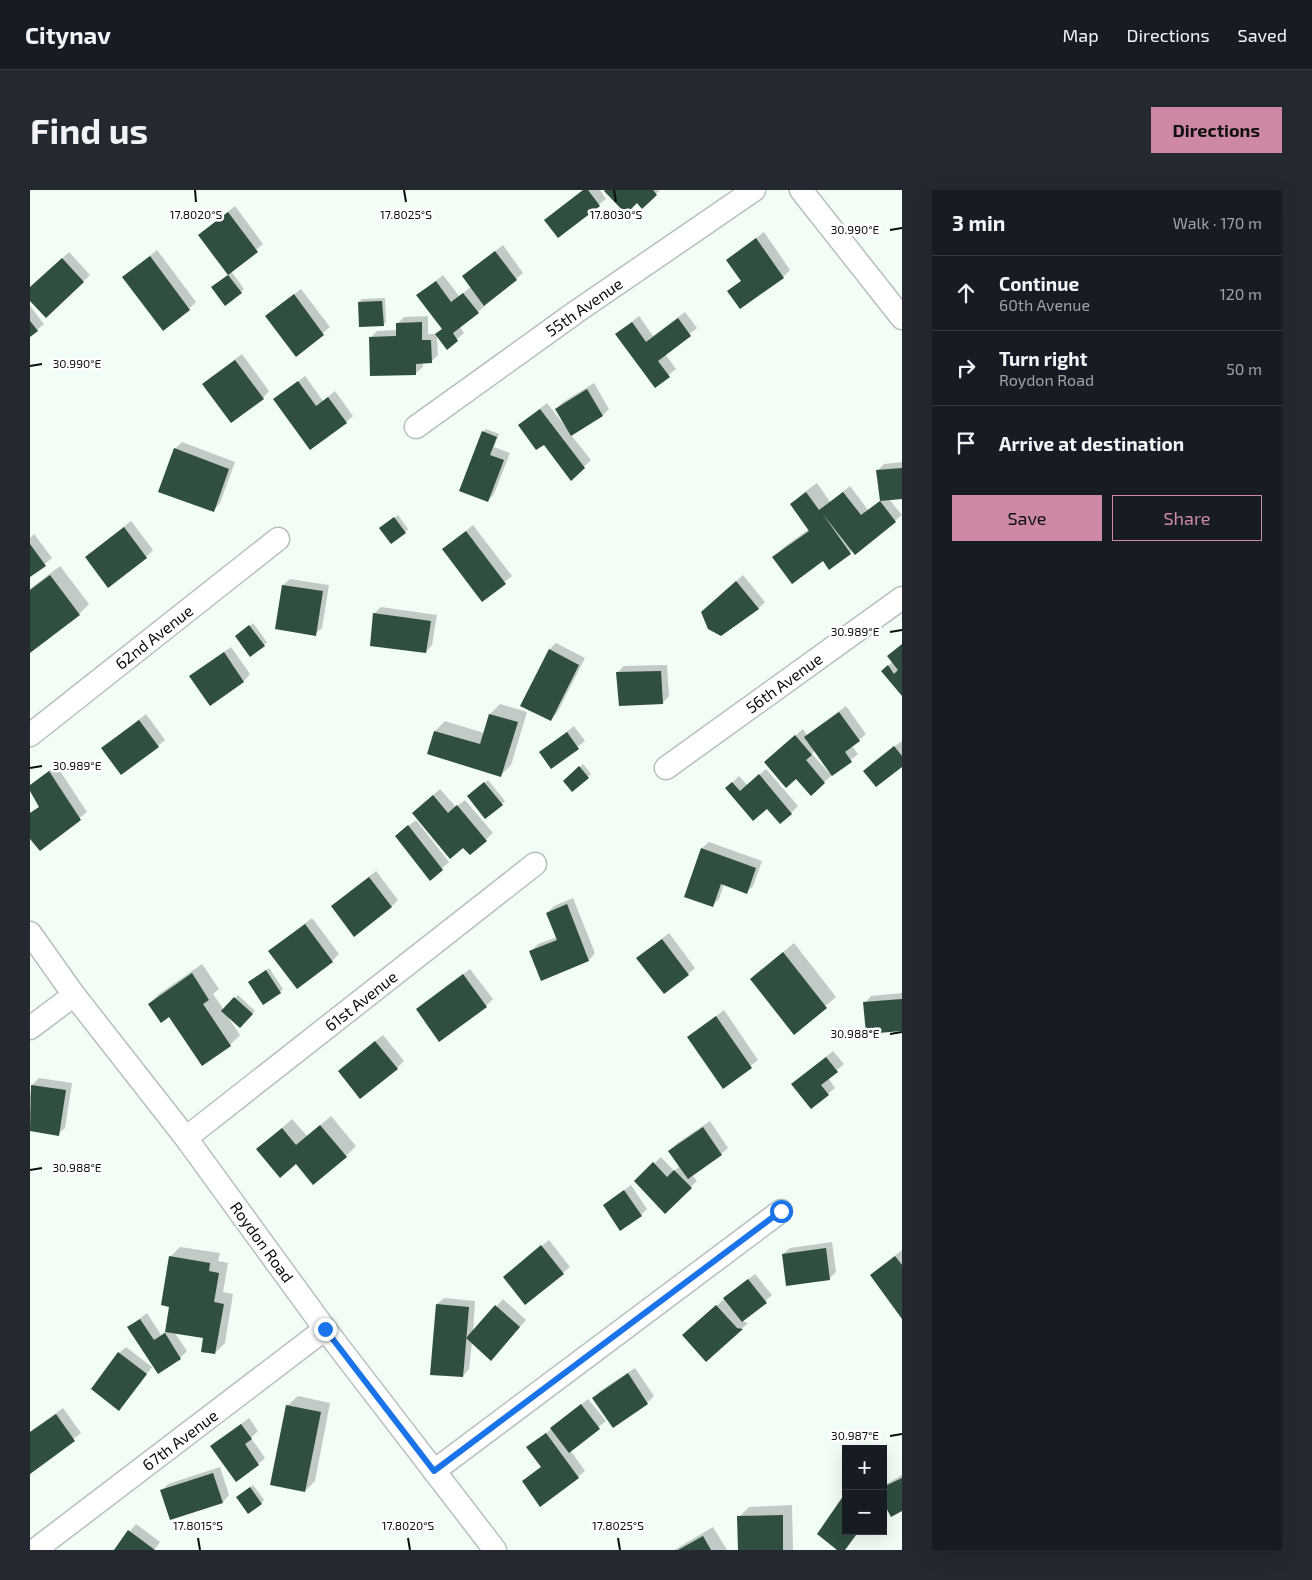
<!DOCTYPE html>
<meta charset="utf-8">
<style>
body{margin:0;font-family:"Exo 2",sans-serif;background:#242831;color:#f1f3f6}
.controls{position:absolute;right:15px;bottom:15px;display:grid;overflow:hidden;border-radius:0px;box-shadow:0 5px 20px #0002}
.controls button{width:45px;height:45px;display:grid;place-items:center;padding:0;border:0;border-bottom:1px solid #363941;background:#171b24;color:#f1f3f6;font:25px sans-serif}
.stop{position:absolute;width:15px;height:15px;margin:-11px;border:4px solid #1a73e8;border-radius:50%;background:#fff}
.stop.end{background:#1a73e8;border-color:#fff;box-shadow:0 1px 5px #0008}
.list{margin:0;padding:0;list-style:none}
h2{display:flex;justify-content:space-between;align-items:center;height:65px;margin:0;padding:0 20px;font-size:21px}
h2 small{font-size:16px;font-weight:400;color:#9ea1a6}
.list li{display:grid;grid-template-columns:32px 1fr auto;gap:15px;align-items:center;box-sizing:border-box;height:75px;padding:0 20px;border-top:1px solid #363941}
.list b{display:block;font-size:19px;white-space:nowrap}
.list p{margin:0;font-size:16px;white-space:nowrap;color:#9ea1a6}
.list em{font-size:16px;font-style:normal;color:#9ea1a6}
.actions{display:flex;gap:10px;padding:15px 20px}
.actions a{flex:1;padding:11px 0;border:1px solid #cd88a5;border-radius:0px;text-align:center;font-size:18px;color:#cd88a5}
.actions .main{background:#cd88a5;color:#111}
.icon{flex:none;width:28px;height:28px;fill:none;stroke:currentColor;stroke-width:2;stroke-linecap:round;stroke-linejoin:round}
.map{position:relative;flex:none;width:872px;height:1360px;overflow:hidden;border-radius:0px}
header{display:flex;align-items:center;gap:30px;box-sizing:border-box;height:70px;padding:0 25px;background:#171b24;border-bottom:1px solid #363941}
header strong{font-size:24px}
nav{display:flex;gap:28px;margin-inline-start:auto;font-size:18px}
.intro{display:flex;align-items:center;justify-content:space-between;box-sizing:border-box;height:120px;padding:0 30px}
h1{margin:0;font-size:35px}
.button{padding:12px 22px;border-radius:0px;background:#cd88a5;color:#111;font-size:18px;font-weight:700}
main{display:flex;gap:30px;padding:0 30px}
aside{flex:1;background:#171b24;border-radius:0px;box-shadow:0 5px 20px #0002}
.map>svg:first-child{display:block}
</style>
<header>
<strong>Citynav</strong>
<nav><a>Map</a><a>Directions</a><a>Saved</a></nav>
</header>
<div class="intro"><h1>Find us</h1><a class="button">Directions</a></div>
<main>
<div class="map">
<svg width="872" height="1360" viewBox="0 0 872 1360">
<rect width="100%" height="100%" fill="#f2fdf6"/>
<g fill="#0003" fill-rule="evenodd">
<polygon points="553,0 570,0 576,9 528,46 516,30"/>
<polygon points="577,0 630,0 612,17 607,12"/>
<polygon points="205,16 233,54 201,81 214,99 211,102 186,94 199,84 170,45"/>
<polygon points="734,42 760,80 753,87 710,118 699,101 712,90 698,70"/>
<polygon points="473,55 493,83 454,114 455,116 448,122 430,137 434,143 417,158 407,146 408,165 401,172 392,172 393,177 386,183 340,148 347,141 368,140 367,134 374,127 398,126 398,144 407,144 413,138 388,105 413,85 429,106 441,97 433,86"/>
<polygon points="127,60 166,112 159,119 94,87"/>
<polygon points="39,62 60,85 16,127 0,110 0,99"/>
<polygon points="271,99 300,137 266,165 237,126"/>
<polygon points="355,108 356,132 353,135 329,112 332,109"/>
<polygon points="0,116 14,134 0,146"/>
<polygon points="655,122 667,138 635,164 646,179 625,196 587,144 609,126 623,146"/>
<polygon points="212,164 239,201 233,208 180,188"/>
<polygon points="275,186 293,211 305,201 323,226 316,232 245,209"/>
<polygon points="564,193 579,219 573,225 541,245 561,270 541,289 514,253 489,235 517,213 535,236 536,235 526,219 533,212"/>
<polygon points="456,239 469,244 464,257 480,263 464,304 458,311 453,242"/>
<polygon points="152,252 205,272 190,313 184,320 145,259"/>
<polygon points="872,272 872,307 859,309 872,325 825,363 822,360 820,363 793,369 744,367 754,357 779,339 762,314 772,304 787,293 800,312 820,296 838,320 851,310 848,280 854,274"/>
<polygon points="368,325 378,339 375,342 354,336"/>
<polygon points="101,331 123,360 116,367 56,367"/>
<polygon points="443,335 482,386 452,410 414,359"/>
<polygon points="4,344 22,368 0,386 0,348"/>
<polygon points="30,376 59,414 49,424 0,461 0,399"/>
<polygon points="713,385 735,412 729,418 691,444 679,416"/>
<polygon points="260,389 299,395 292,438 285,444 253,395"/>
<polygon points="351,417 407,425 402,455 396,462 344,424"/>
<polygon points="223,433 237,452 234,455 210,444"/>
<polygon points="526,453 555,468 527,523 520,530 520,459"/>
<polygon points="201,457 220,484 214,491 180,514 161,486 168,480"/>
<polygon points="865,460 872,504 853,481 863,471"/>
<polygon points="637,475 639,506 633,513 588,482 594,476"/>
<polygon points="470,514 497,522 481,575 471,585 405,541 415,531 454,543 460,524"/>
<path d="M816,516L836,544L822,556L828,564L801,586L794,592L766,587L742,566L773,539L777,545ZM785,560L800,582L799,583L782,564Z"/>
<polygon points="116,524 135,550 128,556 73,558"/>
<polygon points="544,536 555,551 521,577 511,562"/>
<polygon points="872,551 872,576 841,574"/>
<polygon points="553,574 561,584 542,600 537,588"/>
<polygon points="26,575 57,622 10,659 0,647 0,623 10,616 0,597"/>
<polygon points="736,579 768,616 761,623 737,617 697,598 709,586 717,595"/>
<polygon points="458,590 475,611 472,614 441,604"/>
<polygon points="410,599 426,617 435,610 463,643 440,664 390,617"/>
<polygon points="386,630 419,672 400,689 373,640"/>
<polygon points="679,652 732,671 723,696 717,702 694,694 689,709 682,716 655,706 672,658"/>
<polygon points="346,681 368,710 361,717 302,716"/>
<polygon points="543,708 565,763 559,770 512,789 501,761 508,754 527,747 517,723 524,716"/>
<polygon points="282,728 309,764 302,771 240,761"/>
<polygon points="639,743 665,778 658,784 608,768"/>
<polygon points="764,753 806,807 764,843 721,789"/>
<polygon points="172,774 189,799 183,804 194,820 208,805 225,821 210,837 198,827 210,845 200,855 119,814 129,804"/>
<polygon points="239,778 253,799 250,802 219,792"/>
<polygon points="440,779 463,809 456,816 387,819"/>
<polygon points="872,803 872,840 835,813 841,806"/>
<polygon points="694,820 728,870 694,897 659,847"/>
<polygon points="353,845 374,871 367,878 316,875"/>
<polygon points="803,861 814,874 798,888 805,898 781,918 763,894"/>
<polygon points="9,888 42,893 35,938 28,944 0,940 0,907 2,895"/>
<polygon points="301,926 326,956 316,966 266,972 228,959 262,929 277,946"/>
<polygon points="680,931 698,958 691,964 662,985 667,991 635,1022 605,991 631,967 644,981 650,976 640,961 646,954"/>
<polygon points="601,995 617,1019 611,1025 574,1015"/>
<polygon points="519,1050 540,1077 495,1114 474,1087"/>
<polygon points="802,1052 806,1082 799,1089 753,1064 760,1058"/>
<polygon points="150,1057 190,1063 188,1071 198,1073 193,1102 203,1104 195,1153 185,1163 174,1147 144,1142 157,1161 150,1168 99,1137 117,1123 131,1145 136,1141 141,1116 140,1067"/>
<polygon points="872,1060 872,1127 841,1085"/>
<polygon points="725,1084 742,1105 712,1131 718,1133 676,1170 661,1139 702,1102"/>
<polygon points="414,1108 445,1111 443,1143 473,1109 496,1130 468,1162 442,1152 439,1179 433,1186 407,1114"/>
<polygon points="96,1157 122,1177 95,1212 89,1163"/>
<polygon points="605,1178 624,1206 617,1213 583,1236 564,1208 570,1201"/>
<polygon points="268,1206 300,1213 285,1291 275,1301 257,1216"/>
<polygon points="558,1209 576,1231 540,1260 555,1281 548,1287 493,1291 512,1276 498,1258"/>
<polygon points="33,1218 51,1243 0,1282 0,1242"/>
<polygon points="219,1228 228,1241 221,1248 235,1268 228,1274 182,1256"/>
<polygon points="190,1277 199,1305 193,1312 141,1328 131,1301 138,1294"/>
<polygon points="872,1285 872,1320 853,1309 853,1296"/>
<polygon points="223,1295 234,1310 231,1313 207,1307"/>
<polygon points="762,1315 763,1360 709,1360 709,1327 719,1317"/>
<polygon points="106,1334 130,1352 124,1360 85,1360"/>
<polygon points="683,1337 697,1360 644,1360"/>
</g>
<g fill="#304f3e">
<polygon points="553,0 558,0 570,16 528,48 514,30"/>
<polygon points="575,0 623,0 627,5 612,19 607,13 596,24 574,1"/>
<polygon points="198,22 228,62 198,85 168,45"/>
<polygon points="726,48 754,88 710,119 697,101 711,91 696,70"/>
<polygon points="465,61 487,90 454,116 432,86"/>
<polygon points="120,66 160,120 133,141 92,87"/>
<polygon points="32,68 54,92 16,128 0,111 0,97"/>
<polygon points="198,85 212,103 195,116 181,97"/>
<polygon points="406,91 421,112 433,103 449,123 423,143 428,151 417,160 405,144 412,139 386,105"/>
<polygon points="264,104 294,145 266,167 235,126"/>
<polygon points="352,111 354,136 329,137 328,112"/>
<polygon points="648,128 661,146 628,171 640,187 625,198 585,144 602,132 616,152"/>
<polygon points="0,131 8,141 0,147"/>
<polygon points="392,132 392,150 401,150 402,173 386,174 386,185 340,186 339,147 366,146 366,133"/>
<polygon points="205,170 234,209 201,233 172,194"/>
<polygon points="268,191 286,216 298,207 317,233 280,260 243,209"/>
<polygon points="557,199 573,226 541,246 525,219"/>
<polygon points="510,219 555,278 541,291 514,255 506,260 488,235"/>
<polygon points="452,241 467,247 460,265 474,270 458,312 429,301"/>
<polygon points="144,258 199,279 184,322 128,302"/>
<polygon points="872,278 872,309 850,311 846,280"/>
<polygon points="776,302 789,320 813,302 831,325 850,311 866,332 825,365 792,323 821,364 799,380 793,371 762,394 742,367 779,341 760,314"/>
<polygon points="364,327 376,343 361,354 349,338"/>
<polygon points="94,337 117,368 78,398 55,367"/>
<polygon points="436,341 476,394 452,412 412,359"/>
<polygon points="0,354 16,376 0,387"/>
<polygon points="20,385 50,425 0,463 0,400"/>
<polygon points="706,391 729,419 691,446 678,439 671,422"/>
<polygon points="252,395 293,401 286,446 245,439"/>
<polygon points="343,423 401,431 396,463 340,456"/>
<polygon points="219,435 235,456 220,467 205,446"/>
<polygon points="872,454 872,506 851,481 858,475 864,484 868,480 857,466"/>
<polygon points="519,459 549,475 521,531 490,516"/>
<polygon points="194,462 214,492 180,516 159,486"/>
<polygon points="631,481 633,514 589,516 586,482"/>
<polygon points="809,522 830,551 815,562 822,572 802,586 774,547"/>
<polygon points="459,524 488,532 471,587 397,564 404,541 450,554"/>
<polygon points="109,530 129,557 91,585 71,558"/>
<polygon points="537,542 549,559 521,579 509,562"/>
<polygon points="765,545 782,565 776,570 795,593 781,606 766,589 756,598 734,572"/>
<polygon points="864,556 872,566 872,577 846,597 833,581"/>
<polygon points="549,576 559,588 542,602 533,591"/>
<polygon points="19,581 51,630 10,661 0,649 0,623 9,617 0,601 0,595"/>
<polygon points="729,584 762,624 750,634 737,619 723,631 695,598 702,592 710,601"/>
<polygon points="454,592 473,615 455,629 437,606"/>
<polygon points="403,605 418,623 427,615 457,651 440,665 433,658 420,669 382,623"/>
<polygon points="378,635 413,680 400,691 365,646"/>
<polygon points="671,658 726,678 717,704 691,694 683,717 654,707"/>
<polygon points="339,687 362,717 324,747 301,716"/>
<polygon points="537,714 559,771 511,791 499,761 527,750 516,723"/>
<polygon points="275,734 303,772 267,799 238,761"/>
<polygon points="632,749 659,785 634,804 606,768"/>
<polygon points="753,762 797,818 764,845 720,789"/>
<polygon points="236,780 251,803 233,815 218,792"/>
<polygon points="162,783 179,810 173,814 201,856 172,876 139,827 131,833 118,814"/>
<polygon points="433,784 457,817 409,852 386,819"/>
<polygon points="204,807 223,824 210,838 191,821"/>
<polygon points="872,809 872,841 836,844 833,812"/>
<polygon points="686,826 722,878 693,899 657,847"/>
<polygon points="345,851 368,879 330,909 308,881"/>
<polygon points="796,867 808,882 791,895 799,905 781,919 761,894"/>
<polygon points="1,895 36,900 29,946 0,941"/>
<polygon points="290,935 317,967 283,995 266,974 250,988 226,959 252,938 266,955"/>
<polygon points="673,937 692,965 658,989 638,961"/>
<polygon points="623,972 637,987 644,980 662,998 635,1024 604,991"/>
<polygon points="594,1000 612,1026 590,1041 573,1015"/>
<polygon points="511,1055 534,1084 495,1115 473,1087"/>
<polygon points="796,1058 800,1090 756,1096 752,1064"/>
<polygon points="139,1066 180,1073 179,1081 189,1083 184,1112 194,1114 185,1164 171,1162 173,1148 135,1142 139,1117 131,1115"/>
<polygon points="865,1066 872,1075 872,1129 840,1085"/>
<polygon points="718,1089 737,1113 712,1132 693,1108"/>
<polygon points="406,1114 439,1117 433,1187 400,1185"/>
<polygon points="465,1115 490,1137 461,1171 436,1148"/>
<polygon points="686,1115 707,1138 713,1139 676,1172 652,1145"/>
<polygon points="110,1129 124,1150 135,1143 151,1169 128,1184 97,1137"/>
<polygon points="88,1162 117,1184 89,1221 61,1199"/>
<polygon points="598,1183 618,1214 583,1238 562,1208"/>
<polygon points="551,1214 570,1239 539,1263 520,1238"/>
<polygon points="256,1215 291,1222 275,1302 240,1295"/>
<polygon points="26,1224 45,1251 0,1284 0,1242"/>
<polygon points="211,1234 222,1249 215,1254 229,1275 206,1292 180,1256"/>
<polygon points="516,1243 549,1288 510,1317 492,1291 511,1277 496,1257"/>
<polygon points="183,1283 193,1313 140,1330 130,1300"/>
<polygon points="872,1288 872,1321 861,1327 853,1312 853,1297"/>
<polygon points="220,1297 232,1314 218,1324 206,1307"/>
<polygon points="816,1302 816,1341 829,1341 815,1360 807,1360 787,1344"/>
<polygon points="753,1325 753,1360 708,1360 707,1326"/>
<polygon points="98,1340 125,1360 84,1360"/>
<polygon points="673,1346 681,1360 648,1360"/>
</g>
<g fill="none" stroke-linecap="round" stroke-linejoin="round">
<g stroke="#b6c0ba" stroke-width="25">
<g id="minor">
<polyline points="771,0 872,128"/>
<polyline points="386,237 546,122 724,0"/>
<polyline points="0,545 248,349"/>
<polyline points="636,578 872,408"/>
<polyline points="0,743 44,805 156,948 295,1139 465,1360"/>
<polyline points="0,838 44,805"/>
<polyline points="156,948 505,674"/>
<polyline points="404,1281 751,1021"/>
<polyline points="5,1360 295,1139"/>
</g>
</g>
<use href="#minor" stroke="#fff" stroke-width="22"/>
</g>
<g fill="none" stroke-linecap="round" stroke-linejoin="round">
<polyline stroke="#1a73e8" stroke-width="6" points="295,1139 404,1281 751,1021"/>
</g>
<path fill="none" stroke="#090d0b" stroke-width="2" d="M165,0L166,12M374,0L376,12M584,0L586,12M860,40L872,38M0,176L12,174M860,442L872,440M0,578L12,576M860,844L872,842M0,980L12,978M860,1246L872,1244M168,1348L170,1360M378,1348L380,1360M588,1348L590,1360"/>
<g text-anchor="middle" stroke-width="5" stroke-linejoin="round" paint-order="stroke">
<g font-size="16" fill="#090d0b" stroke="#fff">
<text transform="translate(554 117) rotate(-35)" y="6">55th Avenue</text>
<text transform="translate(124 447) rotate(-38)" y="6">62nd Avenue</text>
<text transform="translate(754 493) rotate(-36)" y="6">56th Avenue</text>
<text transform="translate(331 811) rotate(-38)" y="6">61st Avenue</text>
<text transform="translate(232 1052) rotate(54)" y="6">Roydon Road</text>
<text transform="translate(150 1250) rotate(-37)" y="6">67th Avenue</text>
</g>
</g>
<g font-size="12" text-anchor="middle" fill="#090d0b" stroke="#fff" stroke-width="5" stroke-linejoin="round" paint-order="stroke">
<text x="166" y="29">17.8020°S</text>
<text x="376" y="29">17.8025°S</text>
<text x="586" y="29">17.8030°S</text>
<text x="825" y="44">30.990°E</text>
<text x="47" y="178">30.990°E</text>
<text x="825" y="446">30.989°E</text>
<text x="47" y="580">30.989°E</text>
<text x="825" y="848">30.988°E</text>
<text x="47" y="982">30.988°E</text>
<text x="825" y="1250">30.987°E</text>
<text x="168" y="1340">17.8015°S</text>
<text x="378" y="1340">17.8020°S</text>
<text x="588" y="1340">17.8025°S</text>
</g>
</svg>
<div class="controls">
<button>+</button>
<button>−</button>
</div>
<div class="stop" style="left:751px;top:1021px"></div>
<div class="stop end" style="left:295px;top:1139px"></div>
</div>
<aside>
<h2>3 min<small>Walk · 170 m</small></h2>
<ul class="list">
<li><svg class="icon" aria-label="ahead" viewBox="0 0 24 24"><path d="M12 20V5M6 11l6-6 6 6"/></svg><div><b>Continue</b><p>60th Avenue</p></div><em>120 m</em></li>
<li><svg class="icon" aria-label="right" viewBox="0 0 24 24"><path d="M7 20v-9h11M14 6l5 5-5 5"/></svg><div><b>Turn right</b><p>Roydon Road</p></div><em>50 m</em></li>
<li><svg class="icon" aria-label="arrive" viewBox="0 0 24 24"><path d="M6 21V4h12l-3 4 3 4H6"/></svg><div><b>Arrive at destination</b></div></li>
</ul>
<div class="actions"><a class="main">Save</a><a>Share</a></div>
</aside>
</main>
